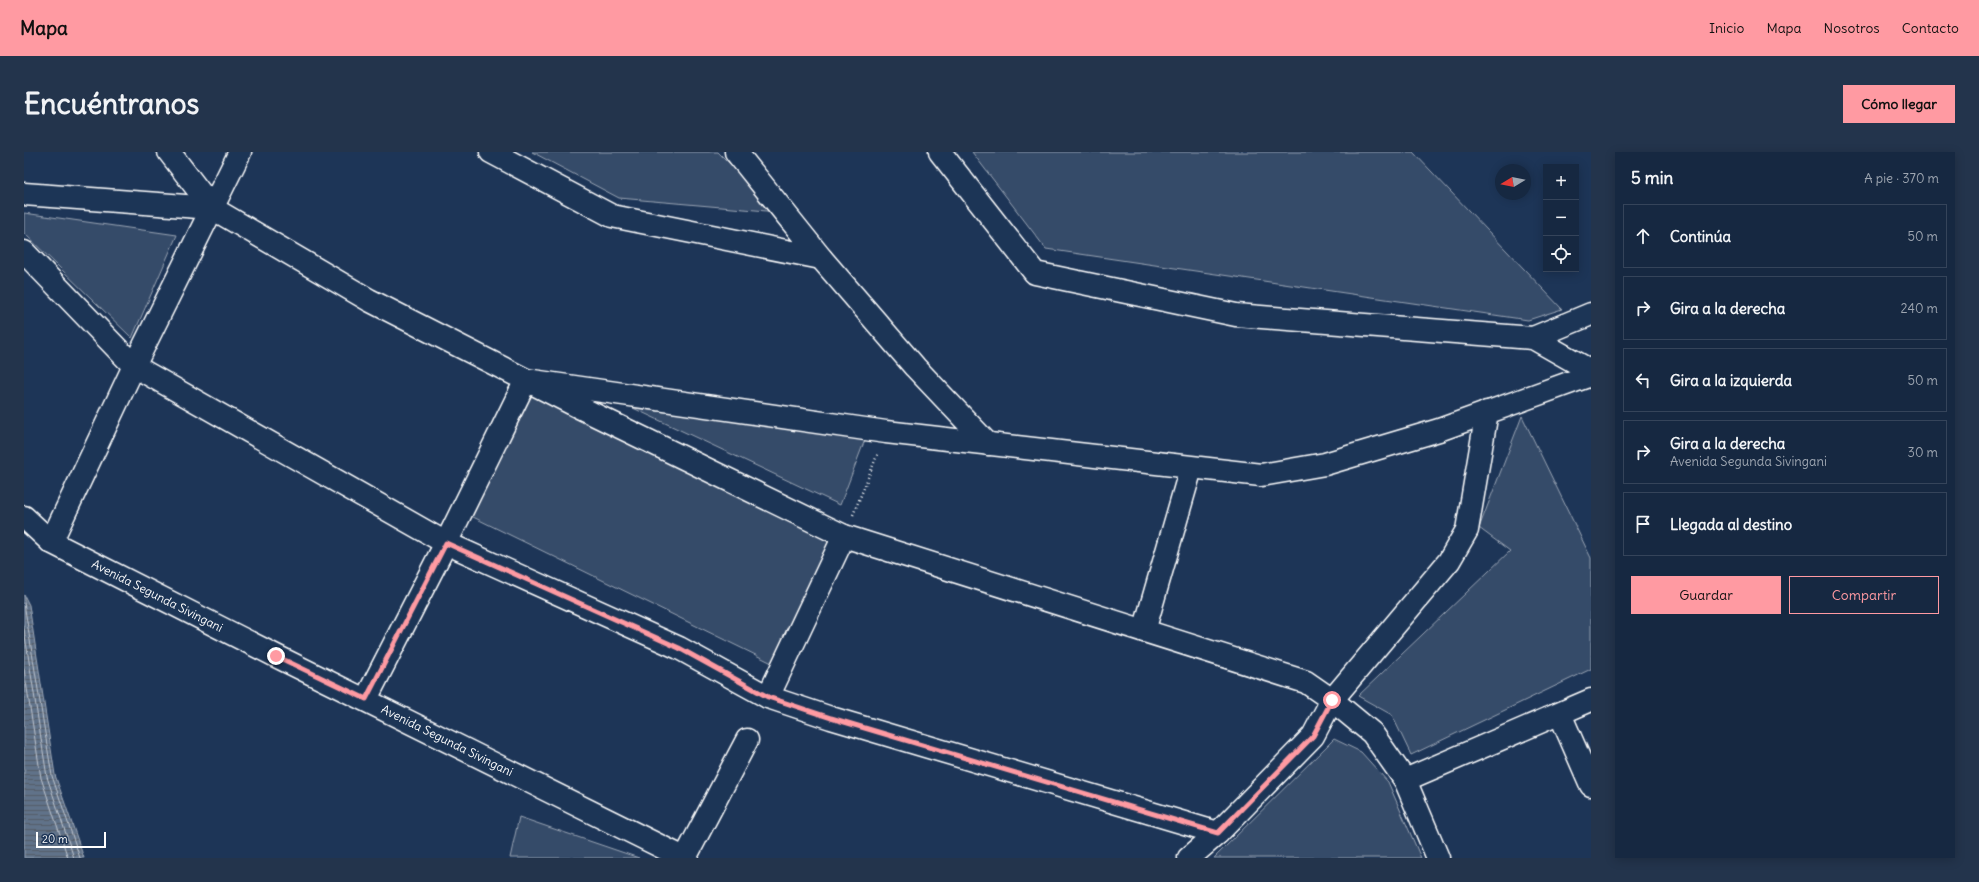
<!DOCTYPE html>
<html lang="es">
<meta charset="utf-8">
<style>
body{margin:0;font-family:Delius,sans-serif;background:#23344c;color:#f1f3f6}
.controls{position:absolute;right:12px;top:12px;display:grid;overflow:hidden;border-radius:0px;box-shadow:0 2px 10px #0003}
.controls button{width:36px;height:36px;display:grid;place-items:center;padding:0;border:0;border-bottom:1px solid #35445a;background:#162841;color:#f1f3f6;font:20px sans-serif}
.compass{position:absolute;left:1471px;top:12px;width:36px;height:36px;border-radius:50%;background:#162841;box-shadow:0 2px 10px #0003;rotate:260deg}
.scale{position:absolute;left:12px;bottom:10px;width:70px;box-sizing:border-box;padding-left:4px;border:2px solid #fff;border-top:0;font-size:11px;line-height:14px;white-space:nowrap;color:#fff;-webkit-text-stroke:3px #1d3557;paint-order:stroke}
.stop{position:absolute;width:12px;height:12px;margin:-9px;border:3px solid #ff9aa2;border-radius:50%;background:#fff}
.stop.end{background:#ff9aa2;border-color:#fff;box-shadow:0 1px 4px #0008}
.list{margin:0;padding:0;list-style:none}
h2{display:flex;justify-content:space-between;align-items:center;height:52px;margin:0;padding:0 16px;font-size:17px}
h2 small{font-size:13px;font-weight:400;color:#9ea6b1}
.list li{display:grid;grid-template-columns:26px 1fr auto;gap:12px;align-items:center;box-sizing:border-box;height:64px;margin:0 8px 8px;padding:0 8px;border:1px solid #35445a;border-radius:0px}
.list b{display:block;font-size:15px;white-space:nowrap}
.list p{margin:0;font-size:13px;white-space:nowrap;color:#9ea6b1}
.list em{font-size:13px;font-style:normal;color:#9ea6b1}
.actions{display:flex;gap:8px;padding:12px 16px}
.actions a{flex:1;padding:9px 0;border:1px solid #ff9aa2;border-radius:0px;text-align:center;font-size:14px;color:#ff9aa2}
.actions .main{background:#ff9aa2;color:#111}
.icon{flex:none;width:22px;height:22px;fill:none;stroke:currentColor;stroke-width:2;stroke-linecap:round;stroke-linejoin:round}
.map{position:relative;flex:none;width:1567px;height:706px;overflow:hidden;border-radius:0px}
header{display:flex;align-items:center;gap:24px;box-sizing:border-box;height:56px;padding:0 20px;background:#ff9aa2;color:#111}
header strong{font-size:19px}
nav{display:flex;gap:22px;margin-inline-start:auto;font-size:14px}
.intro{display:flex;align-items:center;justify-content:space-between;box-sizing:border-box;height:96px;padding:0 24px}
h1{margin:0;font-size:28px}
.button{padding:10px 18px;border-radius:0px;background:#ff9aa2;color:#111;font-size:14px;font-weight:700}
main{display:flex;gap:24px;padding:0 24px}
aside{flex:1;background:#162841;border-radius:0px;box-shadow:0 2px 10px #0003}
.map>svg:first-child{display:block}
</style>
<header>
<strong>Mapa</strong>
<nav><a>Inicio</a><a>Mapa</a><a>Nosotros</a><a>Contacto</a></nav>
</header>
<div class="intro"><h1>Encuéntranos</h1><a class="button">Cómo llegar</a></div>
<main>
<div class="map">
<svg width="1567" height="706" viewBox="0 0 1567 706">
<defs>
<pattern id="water-rules" width="6" height="5" patternUnits="userSpaceOnUse"><rect width="6" height="5" fill="#617289"/><path d="M0 2.5h6" fill="none" stroke="#555d67"/></pattern>
</defs>
<rect width="100%" height="100%" fill="#1d3557"/>
<filter id="ink" filterUnits="userSpaceOnUse"><feTurbulence type="fractalNoise" baseFrequency=".025" numOctaves="2"/><feDisplacementMap in="SourceGraphic" scale="8" xChannelSelector="R" yChannelSelector="G"/><feConvolveMatrix kernelMatrix="1 2 1 2 8 2 1 2 1" color-interpolation-filters="sRGB"/></filter>
<g filter="url(#ink)">
<g fill="#364b69" stroke="#9aa5b4">
<polygon points="508,0 694,0 754,60 595,46"/>
<polygon points="948,0 1389,0 1538,157 1504,168 1022,97"/>
<polygon points="0,61 153,83 108,186 0,81"/>
<polygon points="505,238 810,386 750,512 445,363"/>
<polygon points="609,256 842,285 816,353"/>
<polygon points="1498,264 1567,406 1567,517 1387,603 1368,563 1334,544 1486,399 1455,376"/>
<polygon points="1310,587 1337,600 1364,630 1397,706 1190,706"/>
<polygon points="495,665 615,706 486,706"/>
</g>
<polygon fill="url(#water-rules)" stroke="#a0aab8" points="0,443 5,453 31,623 60,706 0,706"/>
<g fill="none" stroke-linecap="round" stroke-linejoin="round">
<g stroke="#c0c7d0" stroke-width="1">
<polyline points="0,451 28,624 56,706"/>
<polyline points="0,477 23,625 50,706"/>
<polyline points="0,517 17,626 44,706"/>
</g>
<g stroke="#fff" stroke-width="25">
<g id="minor">
<polyline points="145,0 188,56 345,148 555,255 820,384 1282,530 1308,548 1348,581 1381,628 1414,706"/>
<polyline points="467,0 588,64 797,106"/>
<polyline points="712,0 797,106 891,215 964,292"/>
<polyline points="916,0 1011,121 1212,163 1509,186 1567,219"/>
<polyline points="0,42 188,56"/>
<polyline points="0,100 110,214 422,391 655,496 744,545 807,566 1194,681"/>
<polyline points="1509,186 1567,162"/>
<path id="s1" d="M0,365L27,390L252,504L660,706"/>
<polyline points="27,390 110,214 216,0"/>
<polyline points="1120,479 1167,316"/>
<polyline points="744,545 820,384"/>
<polyline points="342,547 422,391 502,228 862,280 1237,323 1301,312 1415,278 1567,223"/>
<polyline points="1536,562 1567,633"/>
<polyline points="1381,628 1567,548"/>
<polyline points="661,706 723,588"/>
<polyline points="1165,706 1194,681 1289,584 1308,548 1425,409 1443,378 1463,260"/>
</g>
</g>
<polyline stroke="#fff" stroke-width="2.5" stroke-dasharray="1 3" stroke-linecap="butt" points="829,363 854,301"/>
<use href="#minor" stroke="#1d3557" stroke-width="22"/>
</g>
</g>
<g fill="none" stroke-linecap="round" stroke-linejoin="round" filter="url(#ink)">
<polyline stroke="#ff9aa2" stroke-width="5" points="252,504 342,547 422,391 655,496 744,545 807,566 1194,681 1289,584 1308,548"/>
</g>
<g text-anchor="middle" stroke-width="3" stroke-linejoin="round" paint-order="stroke">
<g font-size="12" fill="#fff" stroke="#1d3557">
<text dy="4" stroke="none"><textPath href="#s1" startOffset="156">Avenida Segunda Sivingani</textPath></text>
<text dy="4" stroke="none"><textPath href="#s1" startOffset="480">Avenida Segunda Sivingani</textPath></text>
</g>
</g>
</svg>
<div class="controls">
<button>+</button>
<button>−</button>
<button><svg class="icon" aria-label="locate" viewBox="0 0 24 24"><circle cx="12" cy="12" r="6"/><path d="M12 2v4M12 18v4M2 12h4M18 12h4"/></svg></button>
</div>
<svg class="compass" viewBox="-18 -18 36 36"><path d="M0-13l5 13h-10z" fill="#e53935"/><path d="M0 13l5-13h-10z" fill="#9ea6b1"/></svg>
<div class="scale">20 m</div>
<div class="stop" style="left:1308px;top:548px"></div>
<div class="stop end" style="left:252px;top:504px"></div>
</div>
<aside>
<h2>5 min<small>A pie · 370 m</small></h2>
<ul class="list">
<li><svg class="icon" aria-label="ahead" viewBox="0 0 24 24"><path d="M12 20V5M6 11l6-6 6 6"/></svg><div><b>Continúa</b></div><em>50 m</em></li>
<li><svg class="icon" aria-label="right" viewBox="0 0 24 24"><path d="M7 20v-9h11M14 6l5 5-5 5"/></svg><div><b>Gira a la derecha</b></div><em>240 m</em></li>
<li><svg class="icon" aria-label="left" viewBox="0 0 24 24"><path d="M17 20v-9H6M10 6l-5 5 5 5"/></svg><div><b>Gira a la izquierda</b></div><em>50 m</em></li>
<li><svg class="icon" aria-label="right" viewBox="0 0 24 24"><path d="M7 20v-9h11M14 6l5 5-5 5"/></svg><div><b>Gira a la derecha</b><p>Avenida Segunda Sivingani</p></div><em>30 m</em></li>
<li><svg class="icon" aria-label="arrive" viewBox="0 0 24 24"><path d="M6 21V4h12l-3 4 3 4H6"/></svg><div><b>Llegada al destino</b></div></li>
</ul>
<div class="actions"><a class="main">Guardar</a><a>Compartir</a></div>
</aside>
</main>
